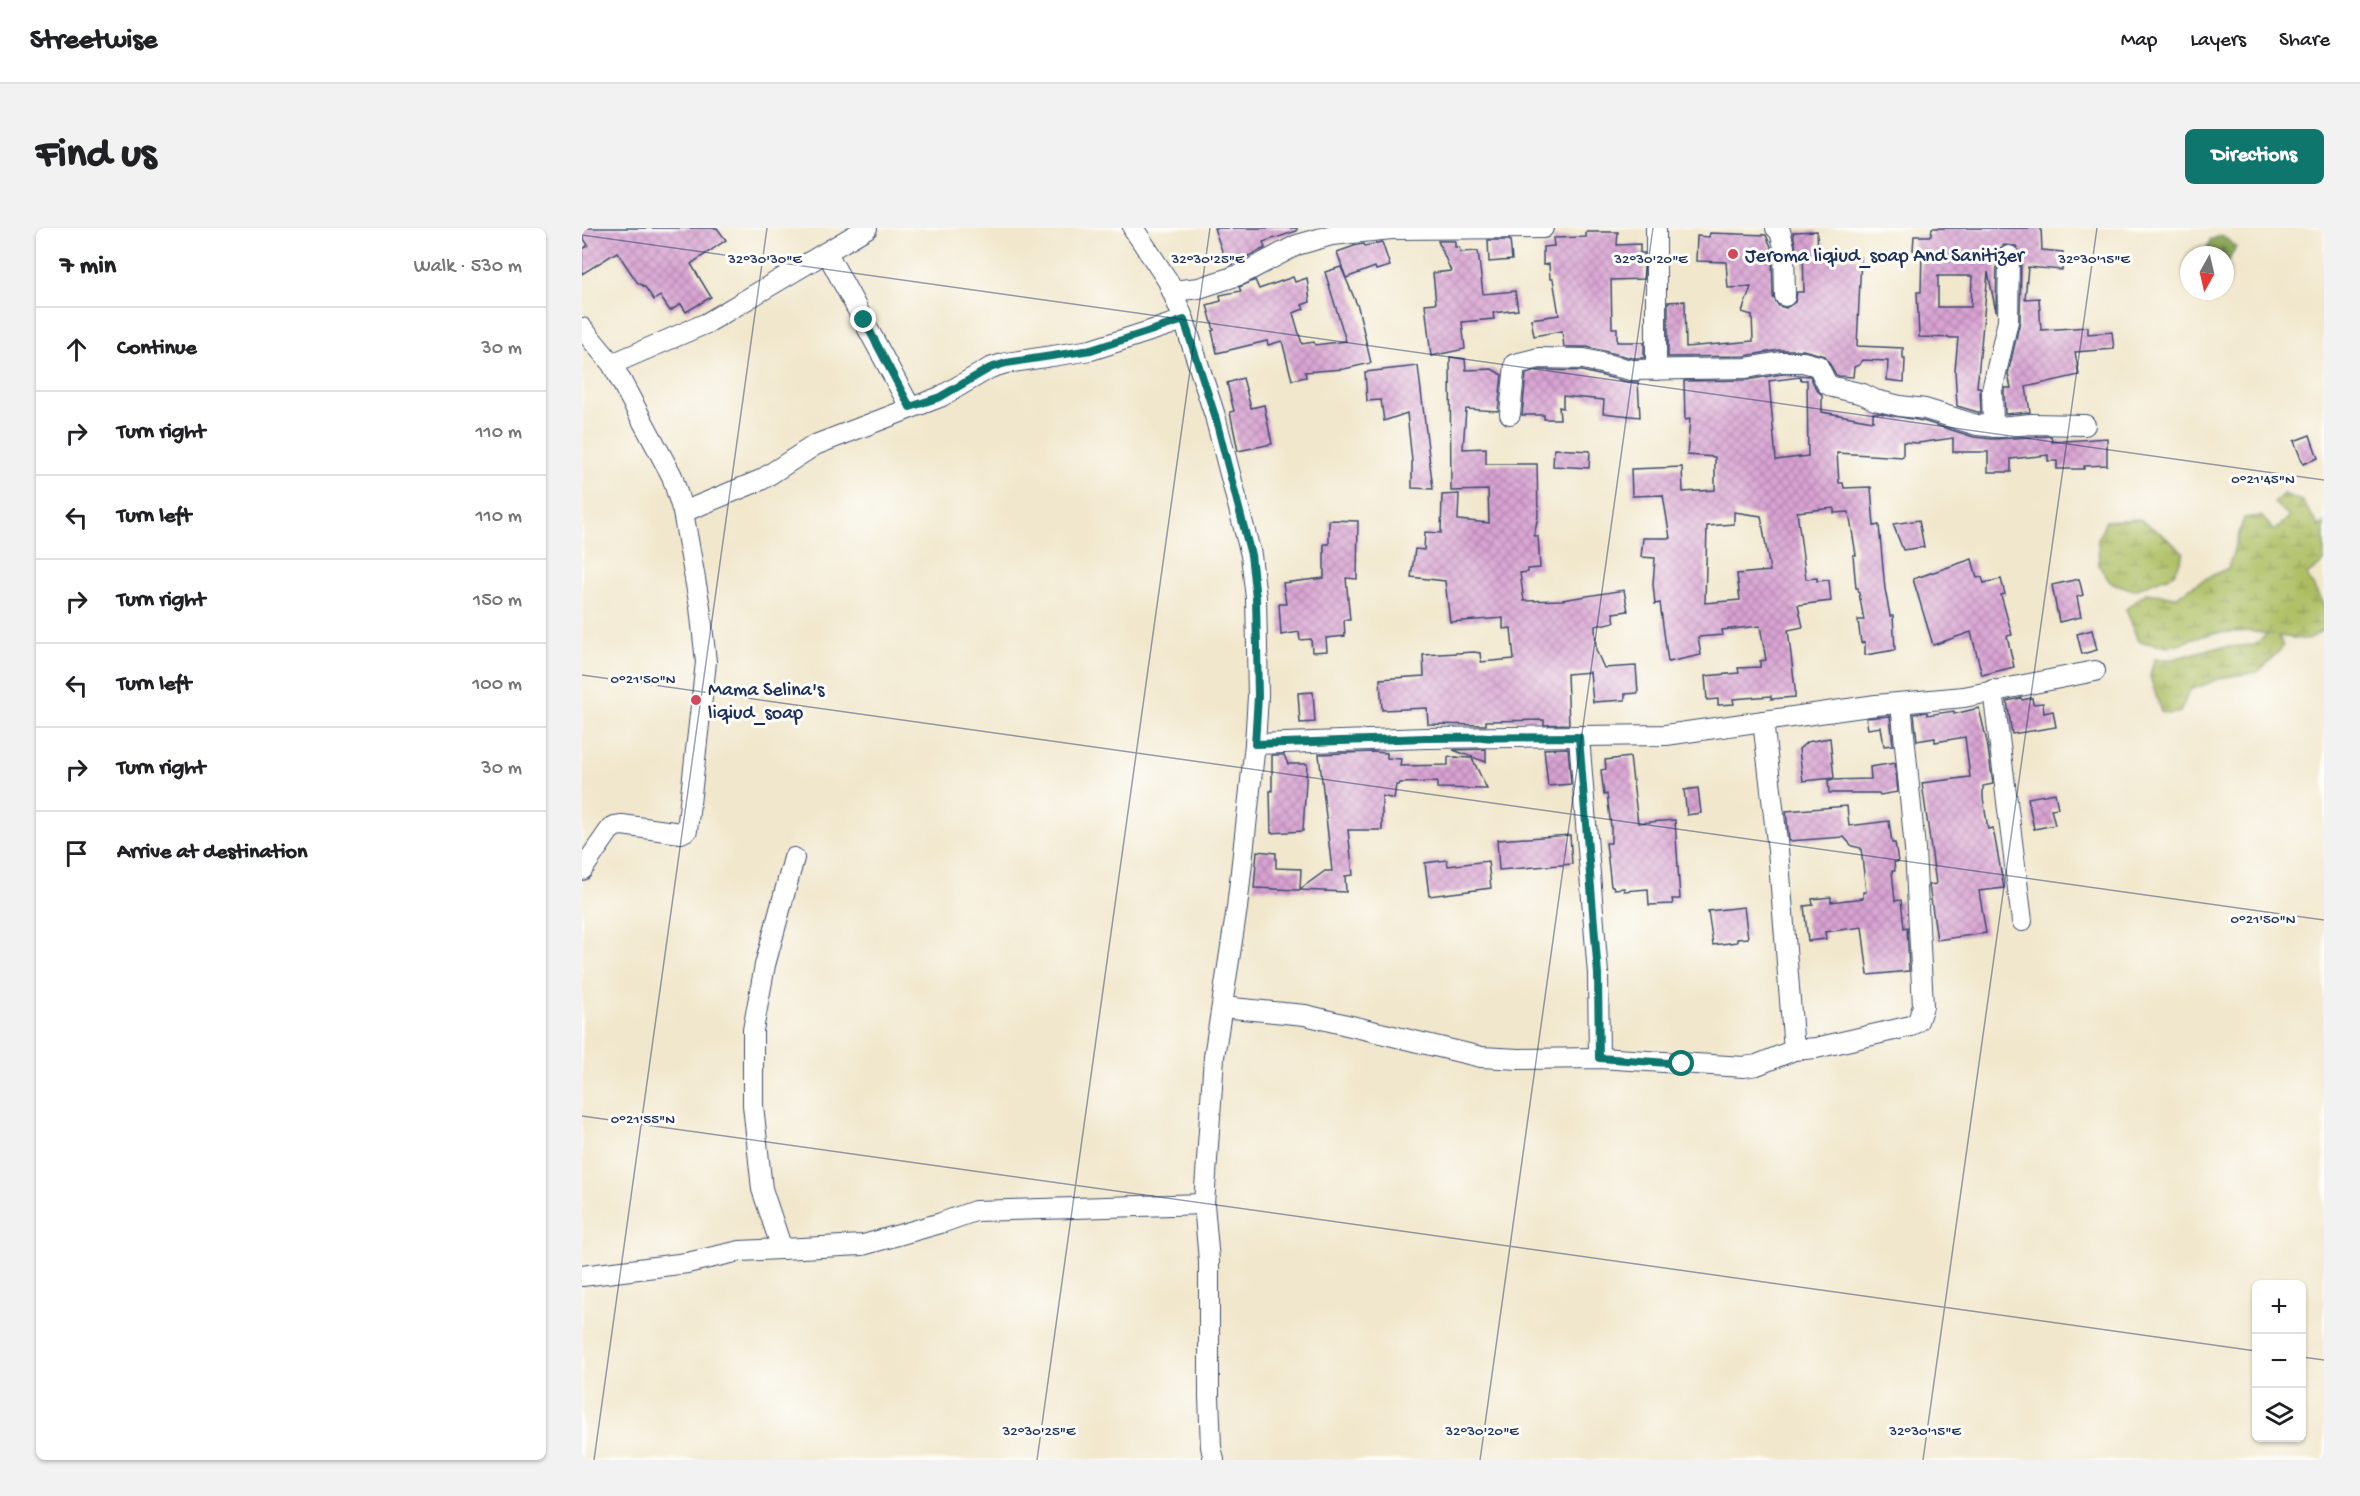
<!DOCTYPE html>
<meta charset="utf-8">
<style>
body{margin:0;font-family:"Gochi Hand",sans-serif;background:#f2f2f2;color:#202124}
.controls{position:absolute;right:18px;bottom:18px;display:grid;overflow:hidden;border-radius:9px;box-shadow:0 2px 4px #0004}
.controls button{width:54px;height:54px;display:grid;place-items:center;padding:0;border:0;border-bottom:2px solid #e0e0e0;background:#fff;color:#202124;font:30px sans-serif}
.compass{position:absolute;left:1598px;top:18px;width:54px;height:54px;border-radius:50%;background:#fff;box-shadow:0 2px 4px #0004;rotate:188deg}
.stop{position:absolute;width:18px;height:18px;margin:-14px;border:4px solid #0f766e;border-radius:50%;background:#fff}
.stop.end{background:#0f766e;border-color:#fff;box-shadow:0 2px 6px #0008}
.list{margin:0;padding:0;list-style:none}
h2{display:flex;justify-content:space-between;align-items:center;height:78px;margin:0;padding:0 24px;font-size:26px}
h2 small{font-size:20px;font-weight:400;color:#757577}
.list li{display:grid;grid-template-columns:39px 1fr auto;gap:18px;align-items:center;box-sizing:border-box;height:84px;padding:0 24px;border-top:2px solid #e0e0e0}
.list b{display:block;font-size:22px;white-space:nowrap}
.list em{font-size:20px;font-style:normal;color:#757577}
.icon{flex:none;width:33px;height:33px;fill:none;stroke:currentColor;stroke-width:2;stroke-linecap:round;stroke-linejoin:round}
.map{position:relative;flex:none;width:1742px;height:1232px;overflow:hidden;border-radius:9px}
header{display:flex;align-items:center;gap:36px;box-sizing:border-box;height:84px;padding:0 30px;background:#fff;border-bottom:2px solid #e0e0e0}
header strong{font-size:28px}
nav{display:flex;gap:33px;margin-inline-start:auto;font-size:21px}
.intro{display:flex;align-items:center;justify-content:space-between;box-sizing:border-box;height:144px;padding:0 36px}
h1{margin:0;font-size:42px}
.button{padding:15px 27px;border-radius:9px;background:#0f766e;color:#fff;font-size:21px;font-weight:700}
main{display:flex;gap:36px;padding:0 36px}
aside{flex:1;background:#fff;border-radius:9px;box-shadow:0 2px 4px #0004}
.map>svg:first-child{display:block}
</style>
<header>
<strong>Streetwise</strong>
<nav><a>Map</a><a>Layers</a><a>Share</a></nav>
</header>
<div class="intro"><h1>Find us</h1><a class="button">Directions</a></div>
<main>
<aside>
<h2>7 min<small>Walk · 530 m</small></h2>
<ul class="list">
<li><svg class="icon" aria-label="ahead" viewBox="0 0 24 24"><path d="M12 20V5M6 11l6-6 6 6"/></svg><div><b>Continue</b></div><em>30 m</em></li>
<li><svg class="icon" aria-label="right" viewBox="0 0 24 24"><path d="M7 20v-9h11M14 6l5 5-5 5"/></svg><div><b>Turn right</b></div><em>110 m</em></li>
<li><svg class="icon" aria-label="left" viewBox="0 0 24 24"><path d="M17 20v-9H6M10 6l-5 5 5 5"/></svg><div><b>Turn left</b></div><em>110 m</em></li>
<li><svg class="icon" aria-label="right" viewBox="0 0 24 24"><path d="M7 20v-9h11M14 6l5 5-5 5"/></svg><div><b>Turn right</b></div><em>150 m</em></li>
<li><svg class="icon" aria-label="left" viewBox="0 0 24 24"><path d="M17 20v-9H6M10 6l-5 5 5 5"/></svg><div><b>Turn left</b></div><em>100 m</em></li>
<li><svg class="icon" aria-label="right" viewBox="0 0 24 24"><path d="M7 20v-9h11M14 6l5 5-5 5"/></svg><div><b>Turn right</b></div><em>30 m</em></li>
<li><svg class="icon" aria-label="arrive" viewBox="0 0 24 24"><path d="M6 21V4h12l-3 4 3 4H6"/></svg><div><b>Arrive at destination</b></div></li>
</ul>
</aside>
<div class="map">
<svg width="1742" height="1232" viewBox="0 0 1742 1232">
<defs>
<pattern id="forest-firs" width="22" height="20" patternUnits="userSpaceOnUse" patternTransform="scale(1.5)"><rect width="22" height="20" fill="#89a456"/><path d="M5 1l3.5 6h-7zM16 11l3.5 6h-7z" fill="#6f864a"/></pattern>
<pattern id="wetland-marsh" width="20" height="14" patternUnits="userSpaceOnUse" patternTransform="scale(1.5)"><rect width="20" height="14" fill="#acbd60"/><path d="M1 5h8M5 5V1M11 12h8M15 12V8" fill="none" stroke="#8b9a52"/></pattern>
<pattern id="building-cross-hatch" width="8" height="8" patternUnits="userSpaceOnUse" patternTransform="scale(1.5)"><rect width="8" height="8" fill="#d9a3d2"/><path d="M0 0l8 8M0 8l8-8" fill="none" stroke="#af85ae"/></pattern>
</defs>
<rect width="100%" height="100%" fill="#fdfcf7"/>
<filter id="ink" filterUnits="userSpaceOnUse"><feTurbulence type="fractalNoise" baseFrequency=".0167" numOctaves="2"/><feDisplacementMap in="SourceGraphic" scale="12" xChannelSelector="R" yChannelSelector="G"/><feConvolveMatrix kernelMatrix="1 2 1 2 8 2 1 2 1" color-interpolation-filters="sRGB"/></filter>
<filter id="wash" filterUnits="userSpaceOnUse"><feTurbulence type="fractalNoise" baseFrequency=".008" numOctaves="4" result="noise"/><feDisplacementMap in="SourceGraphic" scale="24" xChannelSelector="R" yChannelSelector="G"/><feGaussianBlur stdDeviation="1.35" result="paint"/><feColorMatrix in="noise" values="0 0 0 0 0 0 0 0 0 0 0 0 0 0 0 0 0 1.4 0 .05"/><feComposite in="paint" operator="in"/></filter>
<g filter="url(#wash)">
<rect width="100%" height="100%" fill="#f1e7cc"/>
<polygon fill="url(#forest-firs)" stroke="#526a5a" stroke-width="1.5" points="1640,7 1654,19 1646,34 1643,35 1643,27 1623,27 1628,12"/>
<g fill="url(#wetland-marsh)" stroke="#64765f" stroke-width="1.5">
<polygon points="1701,266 1720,273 1737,299 1742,294 1742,334 1725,347 1742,378 1742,401 1726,412 1697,408 1701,419 1676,444 1642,449 1608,462 1598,484 1589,486 1579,484 1568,448 1572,431 1591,431 1631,420 1673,417 1685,406 1668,403 1631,405 1586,419 1556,413 1544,381 1564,365 1594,369 1617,354 1646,340 1662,290 1679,288 1693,303 1707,289 1692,275"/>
<polygon points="1558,291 1581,307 1602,325 1592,346 1552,362 1528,354 1517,338 1516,311 1524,293"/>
</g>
<g id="blocks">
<g fill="url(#building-cross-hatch)" fill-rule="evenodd">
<polygon points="0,0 135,0 144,12 109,36 129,69 104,84 99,76 88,83 78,68 72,72 63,59 55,54 35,24 0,46 0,22 6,17 0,8"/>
<polygon points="632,0 715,0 715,3 681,14 683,20 648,37 647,33 644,34"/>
<path d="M1350,0H1459L1460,22L1481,24L1480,42L1446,39L1443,71L1457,70L1459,102L1506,99V106L1530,104L1532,121L1493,124L1497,147L1444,159L1448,184L1423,186L1422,163L1423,160H1429L1426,146L1438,93L1439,28L1434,18L1422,17L1417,21L1415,28L1414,84L1406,44L1395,159H1398L1399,185L1375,178L1373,142L1376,110L1337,109L1335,64H1339L1340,23L1331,22L1332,8H1349ZM1356,48H1390L1389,79H1356Z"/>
<polygon points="1235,3 1236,25 1239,25 1239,30 1279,29 1275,118 1321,120 1321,131 1323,131 1322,154 1305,152 1306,133 1280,132 1277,137 1272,139 1271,149 1257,148 1254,147 1243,128 1221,122 1197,122 1163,128 1086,129 1086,74 1103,73 1104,119 1171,113 1170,87 1160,84 1169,59 1146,60 1144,34 1114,33 1115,8 1127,9 1128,5 1184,7 1190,21 1191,69 1197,78 1204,80 1213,74 1215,64 1222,64 1221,22 1214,22 1211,4"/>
<polygon points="1004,4 1036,4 1035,17 1058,16 1058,25 1062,25 1062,51 1029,52 1030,100 1035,100 1035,114 1062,114 1062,130 1050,130 1005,119 982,119 980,103 952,108 949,91 977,87 971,51 968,51 967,36 961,37 961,19 972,18 971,10 1004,9"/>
<polygon points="906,12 928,12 930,32 907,34"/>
<polygon points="856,13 873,13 873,19 877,19 878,24 896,23 901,66 933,63 936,82 911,85 912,91 880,94 883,121 849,128 843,76 854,75 851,45 869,43"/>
<polygon points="800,14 808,38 794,42 793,39 764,50 755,24 775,17 782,16 783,18"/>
<polygon points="759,39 776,79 789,135 762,141 723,144 724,149 710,152 700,113 686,117 685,113 635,125 630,103 632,102 625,77 639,73 638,67 659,63 657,59 673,52 677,61 711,49 713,54 725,50 728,74 720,77 722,81 711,85 720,116 732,114 733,117 764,113 743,44"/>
<polygon points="868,129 883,131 884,142 910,141 920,147 916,183 884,181 881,221 904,220 904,236 955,236 956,288 952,308 956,308 958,340 946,341 946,344 938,345 942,373 980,372 1042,362 1046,383 1031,385 1033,394 1013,398 1014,422 1022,440 1054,438 1056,465 1043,466 1043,472 1011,474 1008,444 985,446 987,496 962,497 962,492 904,493 904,497 846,496 845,480 800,482 798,451 842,448 841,427 892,424 898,425 899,434 932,431 929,400 921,401 921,390 868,394 863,353 829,349 833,321 842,322 843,304 859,305 860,267 877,266 876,292 907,295 906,262 869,263"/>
<polygon points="836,138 851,261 830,260 830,233 825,185 802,193 799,172 785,173 783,144"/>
<polygon points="958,142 1000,143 1046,154 1056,154 1058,189 1021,185 1022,172 981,168 981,180 977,179 978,191 962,191 962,187 940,187 944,146"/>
<path d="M1200,146L1228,148L1234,161L1240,167V184L1291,193V185H1296L1341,193L1392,209L1411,211L1469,208L1470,214L1525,210V237L1502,238V241H1475V233H1466V227L1429,231V244H1406V224H1371V210L1336,215L1321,214V229L1255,225L1257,255H1261L1262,260L1289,259L1292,298L1297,297L1303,361L1308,388H1311L1313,422L1283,427V414L1279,415L1276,392H1282L1276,360H1274L1271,327H1274L1267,284L1252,285V280L1215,284L1224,351L1235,350V353L1247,352L1249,373L1216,377L1221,399L1206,402L1213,460V469L1189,471V468L1151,471L1152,476L1136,477V471L1125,472L1123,448L1157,445L1156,440L1178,439V433L1184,432L1178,398L1140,402L1141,407L1116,409L1119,427L1086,434L1078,375L1073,376L1071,356L1073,330L1059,329L1061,310H1088L1081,267L1050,268L1049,241L1100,239L1101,264L1133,262V229L1105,227L1108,191L1103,192L1102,153L1164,152ZM1218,149L1219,152H1225L1226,228L1194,232L1187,153ZM1152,284L1179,288L1188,343L1155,346L1158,372L1123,375L1125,298L1152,296Z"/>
<polygon points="661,150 669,180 682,177 690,216 656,223 648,184 652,183 645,155"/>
<polygon points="1728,207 1736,230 1721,236 1712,213"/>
<polygon points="972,221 1008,223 1007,240 971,238"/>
<polygon points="747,292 776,293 775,351 764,350 768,392 762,392 763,408 744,410 745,423 730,424 729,411 718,412 717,404 699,407 697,376 704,376 701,355 742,350 742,316 747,316"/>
<polygon points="1337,292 1342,319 1321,322 1311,296"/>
<polygon points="1390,331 1395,350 1400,349 1402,355 1419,351 1423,366 1419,367 1430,407 1425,408 1432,439 1400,447 1389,404 1351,417 1331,351"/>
<polygon points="1497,351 1501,367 1495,369 1499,389 1477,394 1470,357"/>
<polygon points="1510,402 1515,422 1500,426 1495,406"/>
<polygon points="731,464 733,494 718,495 716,465"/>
<polygon points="1439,470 1440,472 1450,470 1451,476 1461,475 1462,485 1471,483 1474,499 1430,506 1425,473"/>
<polygon points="1397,480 1405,514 1411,556 1401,558 1401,570 1406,601 1411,600 1422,660 1397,663 1404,705 1355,712 1347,657 1354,656 1340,555 1388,549 1383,509 1353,514 1353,510 1335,513 1332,486 1345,484 1345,487 1372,483 1372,486"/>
<polygon points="1308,488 1311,517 1302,518 1299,499 1286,501 1284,490"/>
<polygon points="1248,510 1252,550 1221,553 1217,521 1225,514"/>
<polygon points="986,520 989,556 966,558 962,521"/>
<polygon points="904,521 904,534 871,522"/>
<polygon points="791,524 805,525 805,530 819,531 818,538 866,537 866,529 890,530 905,561 855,560 855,554 818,555 817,557 814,557 812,571 800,568 800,602 766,602 771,647 763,648 764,664 672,660 675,623 694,625 694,640 719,641 718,661 743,643 750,643 737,526"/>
<polygon points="690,527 702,527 706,536 725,536 721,603 689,605 688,563 690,563"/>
<polygon points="1048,529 1056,595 1093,592 1098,671 1090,671 1091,676 1067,677 1066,661 1042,663 1042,660 1032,661 1031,658 1029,658 1024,615 1029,615 1029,599 1025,566 1022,567 1019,542 1024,541 1023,532"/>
<polygon points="1313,535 1316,564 1298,567 1297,565 1247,565 1246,552 1289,551 1288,539"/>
<polygon points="1116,560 1119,585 1105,587 1102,562"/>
<polygon points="1473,565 1476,580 1469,581 1473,597 1452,601 1446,570"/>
<polygon points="1265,578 1267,598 1307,593 1310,615 1313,615 1316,634 1312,634 1313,643 1310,643 1313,673 1319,672 1322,700 1325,699 1327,743 1286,747 1280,699 1243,704 1244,711 1226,713 1222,678 1231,677 1230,671 1249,669 1249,674 1281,670 1281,664 1284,664 1279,620 1270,618 1262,609 1207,613 1204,583"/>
<polygon points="988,607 990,636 917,642 915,612"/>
<polygon points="865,632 866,638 906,633 909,660 847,668 843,635"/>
<polygon points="1162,679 1166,710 1155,711 1155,714 1131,717 1126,683"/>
</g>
</g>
</g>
<g filter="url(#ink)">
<use href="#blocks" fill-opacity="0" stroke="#3b4b6e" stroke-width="1.5"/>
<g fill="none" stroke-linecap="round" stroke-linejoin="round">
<g stroke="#3b4b6e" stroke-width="22">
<g id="minor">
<polyline points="551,0 586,53 602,92 633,188 669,327 674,370 676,468 673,516 655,680 632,829 622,976 627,1033 627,1169 629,1219 632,1232"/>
<polyline points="1194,0 1198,3 1202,19 1203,68"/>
<polyline points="245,25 328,179"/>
<polyline points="590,63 617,60 660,46 715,17 750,7 810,1 961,0"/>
<polyline points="0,100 30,136 90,248 101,284 118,379 124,434 105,602 99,605 40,597 33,598 27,603 0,642"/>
<polyline points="30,136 125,95 285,0"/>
<polyline points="1074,142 1074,0"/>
<polyline points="928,186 933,136 957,130 1002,131 1049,142 1164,140 1199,134 1221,134 1236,138 1245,156 1251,159 1281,166 1293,172 1318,178 1343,181 1395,197 1418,199 1449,196 1503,197"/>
<polyline points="1411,199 1410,162 1426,93 1427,28"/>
<polyline points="101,284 179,252 233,217 358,169 408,140 424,135 509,122 602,92"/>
<polyline points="1411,462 1440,693"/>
<polyline points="1181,493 1196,622 1212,822"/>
<polyline points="997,509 1016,746 1017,830"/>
<polyline points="673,516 844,510 1084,507 1294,477 1382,469 1513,443"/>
<polyline points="640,779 723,787 899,829 937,831 1017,830 1162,839 1175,837 1212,822 1234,820 1329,798 1336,793 1341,778 1333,621 1319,475"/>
<polyline points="200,1021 180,961 171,877 171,802 183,737 212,630"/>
<polyline points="0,1048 105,1035 158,1023 281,1017 359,995 393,983 622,976"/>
</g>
</g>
<use href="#minor" stroke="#fff" stroke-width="20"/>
</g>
</g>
<g fill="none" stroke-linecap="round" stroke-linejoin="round" filter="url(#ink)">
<polyline stroke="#0f766e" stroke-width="8" points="282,92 328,179 358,169 408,140 424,135 509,122 602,92 633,188 669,327 674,370 676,468 673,516 844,510 997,509 1016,746 1017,830 1100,836"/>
</g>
<path fill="none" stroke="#1b2f5e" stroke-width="1.5" stroke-opacity="0.45" d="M0,7L1742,252M0,447L1742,692M0,888L1674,1123M1720,1129L1742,1132M12,1232L185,0M455,1232L628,0M898,1232L1071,0M1341,1232L1515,0"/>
<g fill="#d1495b" stroke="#fdfcf7" stroke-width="2">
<circle cx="1151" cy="26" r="6"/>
<circle cx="114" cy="472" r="6"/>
</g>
<g text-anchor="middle" stroke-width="6" stroke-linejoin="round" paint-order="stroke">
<g font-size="20" fill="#1b2f5e" stroke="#fdfcf7" text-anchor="start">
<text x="1163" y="33">Jeroma liqiud_soap And Sanitizer</text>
<text x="126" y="467">Mama Selina's<tspan x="126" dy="23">liqiud_soap</tspan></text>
</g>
</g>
<g font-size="15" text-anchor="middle" fill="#1b2f5e" stroke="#fdfcf7" stroke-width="6" stroke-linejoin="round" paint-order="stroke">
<text x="183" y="35">32°30'30"E</text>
<text x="626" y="35">32°30'25"E</text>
<text x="1069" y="35">32°30'20"E</text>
<text x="1512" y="35">32°30'15"E</text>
<text x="1681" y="255">0°21'45"N</text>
<text x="61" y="455">0°21'50"N</text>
<text x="1681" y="695">0°21'50"N</text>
<text x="61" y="895">0°21'55"N</text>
<text x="457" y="1207">32°30'25"E</text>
<text x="900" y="1207">32°30'20"E</text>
<text x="1343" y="1207">32°30'15"E</text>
</g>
</svg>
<div class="controls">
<button>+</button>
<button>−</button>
<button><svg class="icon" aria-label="layers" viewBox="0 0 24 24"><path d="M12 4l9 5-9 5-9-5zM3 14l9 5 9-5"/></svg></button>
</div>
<svg class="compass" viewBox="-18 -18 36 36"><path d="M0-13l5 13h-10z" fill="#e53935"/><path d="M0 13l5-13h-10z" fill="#757577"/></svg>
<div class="stop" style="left:1100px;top:836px"></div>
<div class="stop end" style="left:282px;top:92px"></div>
</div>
</main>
